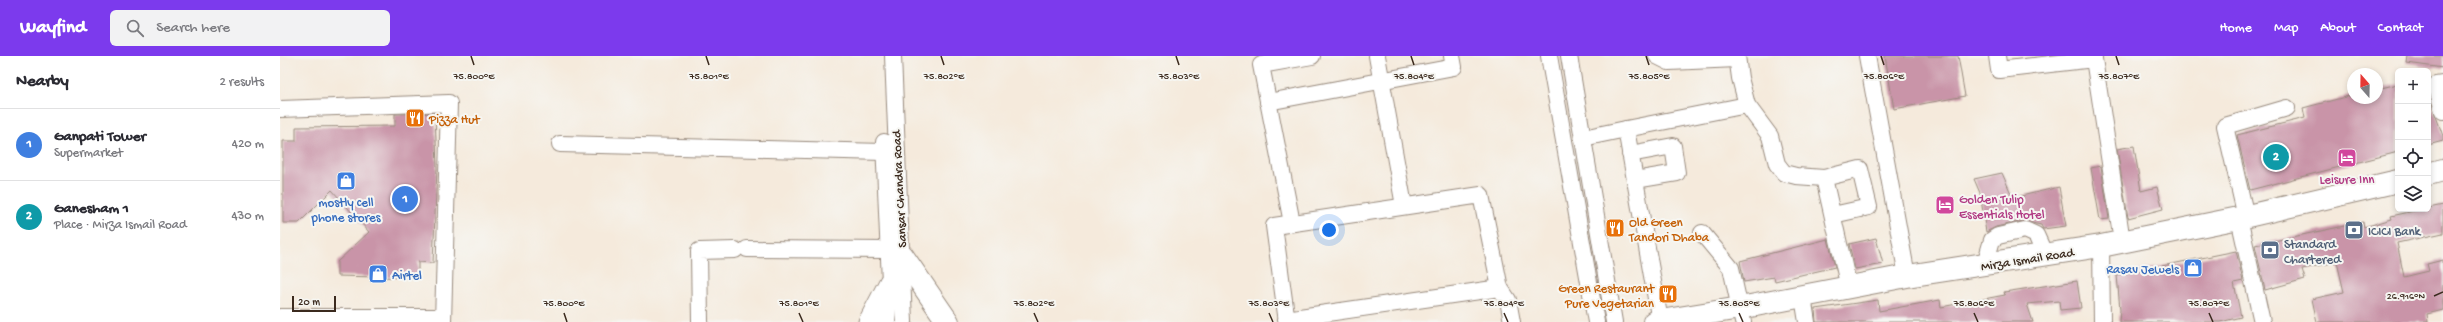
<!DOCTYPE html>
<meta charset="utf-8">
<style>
body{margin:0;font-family:"Gochi Hand",sans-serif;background:#f2f2f3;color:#2b2b33}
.controls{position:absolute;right:12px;top:12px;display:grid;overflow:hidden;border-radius:6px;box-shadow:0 2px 6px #0003}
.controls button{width:36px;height:36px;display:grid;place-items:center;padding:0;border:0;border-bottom:1px solid #e1e1e2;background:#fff;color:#2b2b33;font:20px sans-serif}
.compass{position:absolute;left:2067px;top:12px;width:36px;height:36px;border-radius:50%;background:#fff;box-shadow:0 2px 6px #0003;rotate:340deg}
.scale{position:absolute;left:12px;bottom:10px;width:44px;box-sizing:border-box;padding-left:4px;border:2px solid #3b2a1e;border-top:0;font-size:11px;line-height:14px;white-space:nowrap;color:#3b2a1e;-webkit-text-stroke:3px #f6f6f2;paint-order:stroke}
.you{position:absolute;left:1049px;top:174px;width:14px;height:14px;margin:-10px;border:3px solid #fff;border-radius:50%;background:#1a73e8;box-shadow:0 0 0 6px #1a73e833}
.badge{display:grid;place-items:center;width:26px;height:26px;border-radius:50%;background:#7c3aed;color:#fff;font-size:13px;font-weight:700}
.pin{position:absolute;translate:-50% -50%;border:2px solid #fff;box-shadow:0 1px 4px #0006}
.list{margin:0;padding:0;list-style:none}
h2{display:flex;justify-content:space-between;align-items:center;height:52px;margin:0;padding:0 16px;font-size:17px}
h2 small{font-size:13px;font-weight:400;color:#7c7c81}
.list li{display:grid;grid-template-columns:26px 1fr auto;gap:12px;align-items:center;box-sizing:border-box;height:72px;padding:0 16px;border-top:1px solid #e1e1e2}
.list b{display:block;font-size:15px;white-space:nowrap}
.list p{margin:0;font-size:13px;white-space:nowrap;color:#7c7c81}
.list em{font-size:13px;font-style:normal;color:#7c7c81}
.icon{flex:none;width:22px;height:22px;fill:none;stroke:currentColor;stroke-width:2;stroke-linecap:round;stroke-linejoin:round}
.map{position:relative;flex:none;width:2163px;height:266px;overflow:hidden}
header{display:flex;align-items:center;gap:24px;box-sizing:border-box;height:56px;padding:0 20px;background:#7c3aed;color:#fff}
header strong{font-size:19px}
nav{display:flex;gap:22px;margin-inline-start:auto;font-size:14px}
.search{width:280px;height:36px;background:#f2f2f3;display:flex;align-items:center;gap:10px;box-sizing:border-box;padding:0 14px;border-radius:6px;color:#7c7c81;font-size:15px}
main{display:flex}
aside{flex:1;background:#fff}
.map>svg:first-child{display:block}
</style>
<header>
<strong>Wayfind</strong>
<div class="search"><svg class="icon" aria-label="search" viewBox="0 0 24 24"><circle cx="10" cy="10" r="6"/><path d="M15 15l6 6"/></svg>Search here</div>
<nav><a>Home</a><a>Map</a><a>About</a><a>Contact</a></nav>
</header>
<main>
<aside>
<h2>Nearby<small>2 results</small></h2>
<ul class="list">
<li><span class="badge" style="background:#3f7fe0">1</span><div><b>Ganpati Tower</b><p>Supermarket</p></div><em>420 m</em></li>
<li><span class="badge" style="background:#0f9aa8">2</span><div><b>Ganesham 1</b><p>Place · Mirza Ismail Road</p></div><em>430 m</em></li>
</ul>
</aside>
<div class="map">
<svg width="2163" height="266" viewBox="0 0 2163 266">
<rect width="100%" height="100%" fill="#f6f6f2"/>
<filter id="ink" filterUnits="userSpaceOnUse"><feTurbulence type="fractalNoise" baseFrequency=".025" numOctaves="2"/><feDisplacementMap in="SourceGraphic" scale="8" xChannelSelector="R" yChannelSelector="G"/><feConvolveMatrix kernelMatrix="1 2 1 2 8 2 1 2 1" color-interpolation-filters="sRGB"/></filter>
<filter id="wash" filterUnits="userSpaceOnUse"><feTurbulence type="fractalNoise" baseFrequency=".012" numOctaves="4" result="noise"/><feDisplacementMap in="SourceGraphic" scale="16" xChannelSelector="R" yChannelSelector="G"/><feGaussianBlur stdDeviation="0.9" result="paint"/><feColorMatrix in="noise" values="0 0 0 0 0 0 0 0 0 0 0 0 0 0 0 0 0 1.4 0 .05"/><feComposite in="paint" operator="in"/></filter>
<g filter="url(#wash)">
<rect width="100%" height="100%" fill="#f5eadc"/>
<g id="blocks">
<g fill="#c994a8">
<polygon points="1605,0 1678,0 1685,40 1614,53"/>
<polygon points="2128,0 2163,0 2163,12 2127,7"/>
<polygon points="2118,28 2118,96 1970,134 1957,79 2025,62 2023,52 2073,39 2073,42 2097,42 2097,33"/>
<polygon points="2148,38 2163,80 2163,85 2148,89"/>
<polygon points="155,57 157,112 153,207 138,206 138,222 57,220 57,206 89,176 52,134 19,167 3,167 3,85 16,85 16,71 115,70 115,58"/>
<polygon points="1854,90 1861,135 1877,131 1883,153 1848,162 1837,93"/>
<polygon points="1821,110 1829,163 1820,164 1811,112"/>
<polygon points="1722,117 1733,142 1779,131 1786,170 1763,173 1761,169 1743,165 1716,171 1706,176 1700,137 1694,123"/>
<polygon points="2163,149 2163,177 2117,187 2124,221 2149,215 2147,208 2163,204 2163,254 2147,258 2148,266 2037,266 2032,243 2064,236 2057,206 2022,213 2025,223 1985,234 1975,189 2083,166 2084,171 2112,163 2111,160"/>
<polygon points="1596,182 1603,208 1575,213 1569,188"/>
<polygon points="1548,183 1555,211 1495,225 1494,221 1464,226 1460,205"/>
<polygon points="1956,195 1963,225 1954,227 1961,261 1940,266 1839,266 1840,254 1837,219"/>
<polygon points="1797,225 1801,252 1780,254 1779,245 1747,248 1753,266 1536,266 1535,253 1598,244 1599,255 1660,244 1661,251 1725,239 1724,236"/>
</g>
</g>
</g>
<g filter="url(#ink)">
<use href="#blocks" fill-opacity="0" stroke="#988a7d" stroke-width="1"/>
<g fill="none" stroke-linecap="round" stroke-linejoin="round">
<g stroke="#988a7d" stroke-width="18">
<g id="minor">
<polyline points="613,0 624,266"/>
<polyline points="1097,0 1124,150"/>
<polyline points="1269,0 1316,266"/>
<polyline points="1289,0 1334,266"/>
<polyline points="1377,0 1389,6 1457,3"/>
<polyline points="1457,0 1460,22 1467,49 1490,80 1497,108 1504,117 1516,120 1544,122"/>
<polyline points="1587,0 1627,220"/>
<polyline points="1717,0 1719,14 1814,3 1842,185"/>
<polyline points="2163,28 2156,29 2163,55"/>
<polyline points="988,46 1174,11 1172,0"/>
<polyline points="0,53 169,47 163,266"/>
<polyline points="1346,73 1467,49"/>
<polyline points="1303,82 1346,73 1380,265"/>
<polyline points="604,86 610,226 607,266"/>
<polyline points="280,88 604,96"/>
<polyline points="1350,98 1393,90 1397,117 1355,124"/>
<polyline points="1553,159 1589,151 1580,113 1544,122 1569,232"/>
<polyline points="1966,161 1945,70 2007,52"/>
<polyline points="1959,162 1982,266"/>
<polyline points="1012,167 981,9 1032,0"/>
<polyline points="1422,177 1451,212 1463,266"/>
<polyline points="1821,190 1822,266"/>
<polyline points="467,193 608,194"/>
<polyline points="1705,208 1712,184 1718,180 1745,174 1756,179 1765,199"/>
<polyline points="1220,232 1228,244 1232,266"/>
<polyline points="1523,241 1527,266"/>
<polyline points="0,261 163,261"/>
<polyline points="1006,263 1220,232 1201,139 994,170 1007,266"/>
<polyline points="420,266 419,195 455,194"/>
</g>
</g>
<g stroke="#988a7d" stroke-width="23">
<polyline id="major" points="589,266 610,226"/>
</g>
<g stroke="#988a7d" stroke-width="24">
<g id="highway">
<polyline points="2148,118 2163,114"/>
<polyline points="622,199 668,266"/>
<polyline points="1374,266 1460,252 1627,220 1821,190 1959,162 2118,125"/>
</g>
</g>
<use href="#minor" stroke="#fff" stroke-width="16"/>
<use href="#major" stroke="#fff" stroke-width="21"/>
<use href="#highway" stroke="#fff" stroke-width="22"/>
</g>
</g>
<path fill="none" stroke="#3b2a1e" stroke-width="1.5" d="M191,0L194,9M426,0L429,9M661,0L664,9M896,0L899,9M1131,0L1134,9M1366,0L1369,9M1601,0L1604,9M1836,0L1839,9M2154,240L2163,236M284,257L287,266M519,257L523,266M754,257L758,266M989,257L993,266M1224,257L1228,266M1459,257L1463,266M1694,257L1698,266M1929,257L1933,266"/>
<defs>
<g id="restaurant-square" transform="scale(1)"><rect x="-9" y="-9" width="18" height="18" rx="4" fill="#e8710a" stroke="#f6f6f2"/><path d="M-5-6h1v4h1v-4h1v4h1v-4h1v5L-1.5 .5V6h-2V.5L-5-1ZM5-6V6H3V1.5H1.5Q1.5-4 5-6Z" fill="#fff"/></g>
<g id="hotel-square" transform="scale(1)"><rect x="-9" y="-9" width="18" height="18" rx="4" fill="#d1479c" stroke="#f6f6f2"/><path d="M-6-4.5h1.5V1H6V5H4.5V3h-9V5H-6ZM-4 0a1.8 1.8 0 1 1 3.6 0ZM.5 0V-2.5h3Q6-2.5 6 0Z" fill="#fff"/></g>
<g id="shop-square" transform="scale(1)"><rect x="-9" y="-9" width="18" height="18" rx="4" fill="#3f7fe0" stroke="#f6f6f2"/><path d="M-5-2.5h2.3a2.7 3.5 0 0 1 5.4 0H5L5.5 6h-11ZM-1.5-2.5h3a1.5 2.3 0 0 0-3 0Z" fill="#fff"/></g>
<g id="bank-square" transform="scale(1)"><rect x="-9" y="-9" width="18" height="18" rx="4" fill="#5c6f8a" stroke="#f6f6f2"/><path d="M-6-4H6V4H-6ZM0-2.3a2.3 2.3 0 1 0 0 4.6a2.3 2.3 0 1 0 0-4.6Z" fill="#fff"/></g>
</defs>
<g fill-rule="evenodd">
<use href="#restaurant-square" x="135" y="62"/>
<use href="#hotel-square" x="2067" y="102"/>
<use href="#shop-square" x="66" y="125"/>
<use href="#hotel-square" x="1665" y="149"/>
<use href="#restaurant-square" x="1335" y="172"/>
<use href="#bank-square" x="2074" y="174"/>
<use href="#bank-square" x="1990" y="194"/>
<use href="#shop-square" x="1913" y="212"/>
<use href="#shop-square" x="98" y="218"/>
<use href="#restaurant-square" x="1388" y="238"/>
</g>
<g text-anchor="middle" stroke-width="4" stroke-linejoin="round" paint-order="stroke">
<g font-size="13" fill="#c56008" stroke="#f6f6f2" text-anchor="start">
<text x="149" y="67">Pizza Hut</text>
<text x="1349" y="170">Old Green<tspan x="1349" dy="15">Tandori Dhaba</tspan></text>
<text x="1374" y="236" text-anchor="end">Green Restaurant<tspan x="1374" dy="15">Pure Vegetarian</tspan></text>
</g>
<g font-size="13" fill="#b23c85" stroke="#f6f6f2">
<text x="2067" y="127">Leisure Inn</text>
<text x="1679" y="147" text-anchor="start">Golden Tulip<tspan x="1679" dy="15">Essentials Hotel</tspan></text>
</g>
<g font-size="13" fill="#3b2a1e" stroke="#f6f6f2">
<text transform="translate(618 133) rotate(-93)" y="5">Sansar Chandra Road</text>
<text transform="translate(1747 202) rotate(-9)" y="5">Mirza Ismail Road</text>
</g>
<g font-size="13" fill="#366cbe" stroke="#f6f6f2">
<text x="66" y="150">mostly cell<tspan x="66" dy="15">phone stores</tspan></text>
<text x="1899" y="217" text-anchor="end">Rasav Jewels</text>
<text x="112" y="223" text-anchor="start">Airtel</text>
</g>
<g font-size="13" fill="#4e5e75" stroke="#f6f6f2" text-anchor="start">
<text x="2088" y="179">ICICI Bank</text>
<text x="2004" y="192">Standard<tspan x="2004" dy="15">Chartered</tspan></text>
</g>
</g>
<g font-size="10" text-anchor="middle" fill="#3b2a1e" stroke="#f6f6f2" stroke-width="4" stroke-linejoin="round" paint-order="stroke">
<text x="194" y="23">75.800°E</text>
<text x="429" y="23">75.801°E</text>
<text x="664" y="23">75.802°E</text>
<text x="899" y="23">75.803°E</text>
<text x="1134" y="23">75.804°E</text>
<text x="1369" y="23">75.805°E</text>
<text x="1604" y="23">75.806°E</text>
<text x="1839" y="23">75.807°E</text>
<text x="2126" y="243">26.916°N</text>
<text x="284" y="250">75.800°E</text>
<text x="519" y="250">75.801°E</text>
<text x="754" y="250">75.802°E</text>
<text x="989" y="250">75.803°E</text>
<text x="1224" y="250">75.804°E</text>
<text x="1459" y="250">75.805°E</text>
<text x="1694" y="250">75.806°E</text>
<text x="1929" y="250">75.807°E</text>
</g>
</svg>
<div class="controls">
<button>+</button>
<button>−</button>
<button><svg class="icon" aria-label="locate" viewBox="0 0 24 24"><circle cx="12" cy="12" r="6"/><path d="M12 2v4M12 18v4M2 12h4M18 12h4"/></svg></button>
<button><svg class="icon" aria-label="layers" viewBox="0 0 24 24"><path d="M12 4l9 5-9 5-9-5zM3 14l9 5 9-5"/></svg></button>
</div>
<svg class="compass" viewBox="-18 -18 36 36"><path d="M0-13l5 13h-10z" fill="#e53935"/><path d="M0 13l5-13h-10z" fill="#7c7c81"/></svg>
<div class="scale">20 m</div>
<div class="you"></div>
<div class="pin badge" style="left:125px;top:143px;background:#3f7fe0">1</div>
<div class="pin badge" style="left:1996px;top:101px;background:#0f9aa8">2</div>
</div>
</main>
